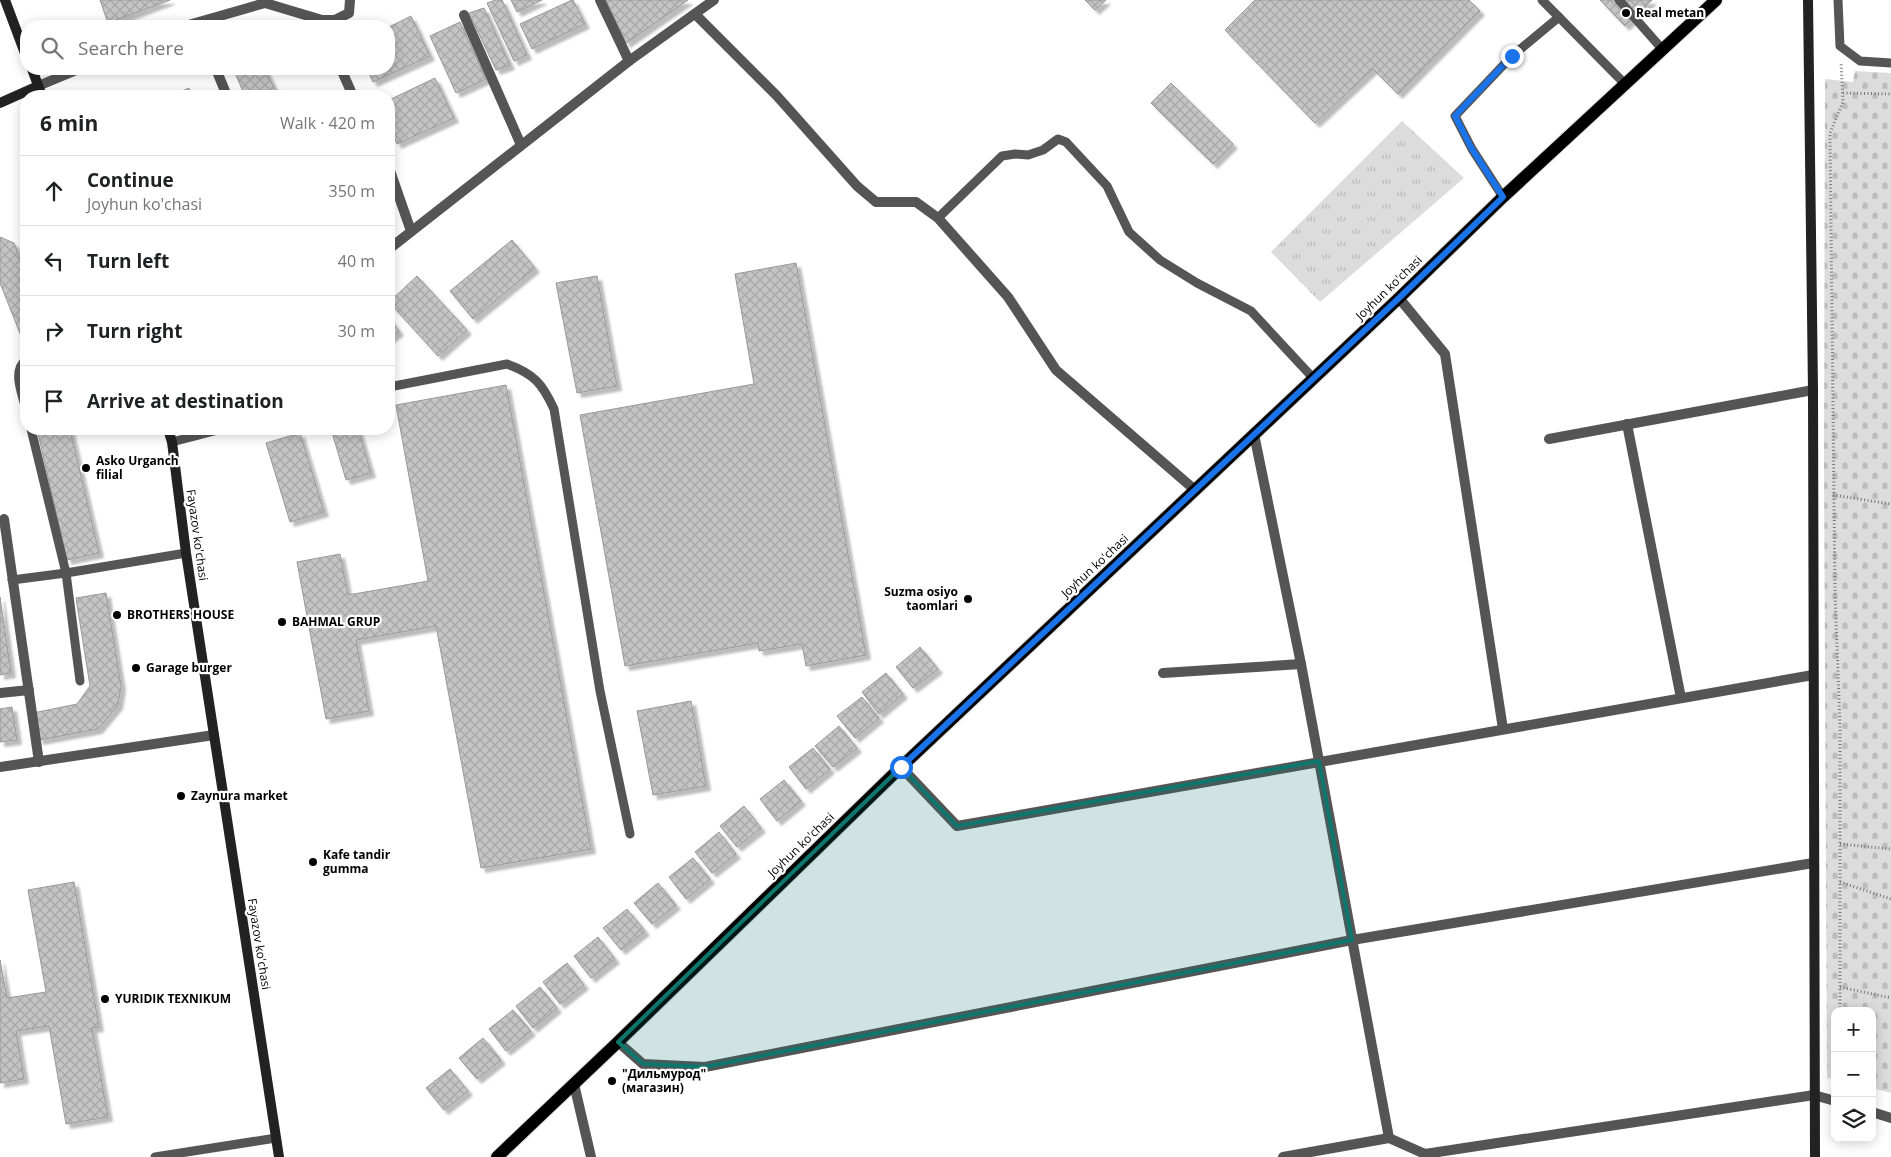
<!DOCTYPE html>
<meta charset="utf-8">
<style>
body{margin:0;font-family:"Open Sans",sans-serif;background:#f6f6f6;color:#202124}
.controls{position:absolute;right:15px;bottom:15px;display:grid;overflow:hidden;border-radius:10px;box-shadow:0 2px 12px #0003}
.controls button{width:45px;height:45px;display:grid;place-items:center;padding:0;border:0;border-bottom:1px solid #e0e0e0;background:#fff;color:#202124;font:25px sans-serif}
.stop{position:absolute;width:15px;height:15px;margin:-11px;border:4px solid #1a73e8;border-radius:50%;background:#fff}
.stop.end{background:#1a73e8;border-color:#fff;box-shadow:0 1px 5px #0008}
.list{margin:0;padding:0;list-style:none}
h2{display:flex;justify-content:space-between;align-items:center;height:65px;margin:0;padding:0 20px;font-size:21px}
h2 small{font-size:16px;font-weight:400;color:#757577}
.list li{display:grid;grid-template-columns:32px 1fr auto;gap:15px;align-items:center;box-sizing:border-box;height:70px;padding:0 20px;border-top:1px solid #e0e0e0}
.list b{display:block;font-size:19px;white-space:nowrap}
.list p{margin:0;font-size:16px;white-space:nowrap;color:#757577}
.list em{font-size:16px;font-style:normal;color:#757577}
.icon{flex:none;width:28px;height:28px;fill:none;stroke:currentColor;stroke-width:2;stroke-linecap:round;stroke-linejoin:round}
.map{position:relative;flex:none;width:1891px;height:1157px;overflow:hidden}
.search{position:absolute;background:#fff;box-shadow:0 2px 12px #0003;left:20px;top:20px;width:375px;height:55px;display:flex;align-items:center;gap:12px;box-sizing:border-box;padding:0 18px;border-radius:20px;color:#757577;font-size:19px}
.panel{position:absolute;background:#fff;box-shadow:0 2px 12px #0003;left:20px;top:90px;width:375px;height:345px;border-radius:20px}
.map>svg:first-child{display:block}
</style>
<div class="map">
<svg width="1891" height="1157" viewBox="0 0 1891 1157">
<defs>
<pattern id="grass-tufts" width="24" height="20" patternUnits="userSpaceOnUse" patternTransform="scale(1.25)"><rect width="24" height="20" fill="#dcdcdc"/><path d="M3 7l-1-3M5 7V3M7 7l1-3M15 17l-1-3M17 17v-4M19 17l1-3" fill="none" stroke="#bbb"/></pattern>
<pattern id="cemetery-stones" width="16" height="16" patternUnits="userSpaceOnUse" patternTransform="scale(1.25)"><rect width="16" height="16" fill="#dcdcdc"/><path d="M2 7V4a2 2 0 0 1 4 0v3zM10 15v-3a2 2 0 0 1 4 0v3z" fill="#bbb"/></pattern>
<pattern id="building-cross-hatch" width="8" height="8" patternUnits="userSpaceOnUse" patternTransform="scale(1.25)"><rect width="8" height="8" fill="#c4c4c4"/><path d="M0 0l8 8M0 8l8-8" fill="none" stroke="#a7a7a7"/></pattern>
<filter id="shadow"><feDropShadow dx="4.5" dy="4.5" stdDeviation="1" flood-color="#0004"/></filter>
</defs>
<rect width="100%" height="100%" fill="#fff"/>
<polygon fill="url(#grass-tufts)" points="1402,121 1464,178 1320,302 1271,252"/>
<polygon fill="url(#cemetery-stones)" points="1855,71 1891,73 1891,1093 1872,1088 1872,1011 1835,1011 1835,1079 1827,1078 1824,462 1825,79 1853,82"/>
<g fill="url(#building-cross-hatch)" stroke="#999" filter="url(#shadow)">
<polygon points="100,0 170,0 108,23"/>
<polygon points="496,0 502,0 527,55 514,61 487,3"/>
<polygon points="511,0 542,0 517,12"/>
<polygon points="572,0 573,0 585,24 532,49 520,24"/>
<polygon points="606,0 688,0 626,43"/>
<polygon points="1085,0 1106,0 1095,10"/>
<polygon points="1255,0 1469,0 1480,11 1398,94 1373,69 1315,123 1225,30"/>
<polygon points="1600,0 1652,0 1625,26"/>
<polygon points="484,8 510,65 496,70 469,13"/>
<polygon points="411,16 430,56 373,82 367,69 389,69 389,27"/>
<polygon points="460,22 486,79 456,93 430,36"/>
<polygon points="244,69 265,69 278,96 245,96 235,73"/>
<polygon points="435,78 454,118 397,144 389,125 389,100"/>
<polygon points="1171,83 1233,144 1213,164 1151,103"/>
<polygon points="189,88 192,96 170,96"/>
<polygon points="0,237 14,243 26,274 25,346 0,283"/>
<polygon points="512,240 535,268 473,319 450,291"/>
<polygon points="796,263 866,655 806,666 802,644 759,651 758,643 625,666 580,415 754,384 735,274"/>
<polygon points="417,276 467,330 438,356 389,302"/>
<polygon points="597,276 617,386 577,393 556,283"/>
<polygon points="389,318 399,331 389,339"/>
<polygon points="506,385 591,849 481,868 436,626 356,640 369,711 326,719 297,562 340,554 348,595 428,581 396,405"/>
<polygon points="37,429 70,429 99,553 67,560"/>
<polygon points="331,429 358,429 371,473 346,480"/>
<polygon points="300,433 324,512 290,522 266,443"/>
<polygon points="106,593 121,686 118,705 98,729 39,740 33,713 77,704 90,686 76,598"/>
<polygon points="0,597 11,673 0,675"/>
<polygon points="920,647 938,669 913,688 896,667"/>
<polygon points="886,673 903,694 879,714 862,692"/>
<polygon points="862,697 879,718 855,738 837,716"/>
<polygon points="691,701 706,786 653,795 637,711"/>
<polygon points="12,707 17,740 0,742 0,709"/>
<polygon points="839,726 857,748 833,767 815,746"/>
<polygon points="813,748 830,769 806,789 789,767"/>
<polygon points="784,780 801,801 777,821 760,799"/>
<polygon points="744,806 761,828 737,847 720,826"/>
<polygon points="719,832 736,854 712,873 695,852"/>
<polygon points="693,858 710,879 686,899 669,877"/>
<polygon points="74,882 99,1027 92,1028 108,1117 66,1124 49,1026 16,1031 24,1079 0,1083 0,960 7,998 46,992 28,890"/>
<polygon points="658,883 676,905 652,924 634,903"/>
<polygon points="627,909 645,931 621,950 603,928"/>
<polygon points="598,937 615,959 591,978 574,956"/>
<polygon points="567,963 584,985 560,1004 543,982"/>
<polygon points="540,987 557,1008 533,1028 516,1006"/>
<polygon points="513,1010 531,1031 506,1051 489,1029"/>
<polygon points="483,1038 501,1060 477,1079 459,1058"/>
<polygon points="450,1069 468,1091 444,1110 426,1088"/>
</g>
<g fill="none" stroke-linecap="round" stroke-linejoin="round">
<g stroke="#dbdbdb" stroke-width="14">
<polyline id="primary" points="497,1157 618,1042 901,767 1399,298 1503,197 1716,0"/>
</g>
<g stroke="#777" stroke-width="3" stroke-dasharray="1 2.5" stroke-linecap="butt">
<polyline points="1843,93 1891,94"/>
<polyline points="1833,495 1891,504"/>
<polyline points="1840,844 1891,849"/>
<polyline points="1840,882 1891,899"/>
<polyline points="1840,987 1891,998"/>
<polyline points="1840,1011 1840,725 1835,593 1830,133 1843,102 1841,62"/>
</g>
<g stroke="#555" stroke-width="9">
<polyline points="1542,0 1626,85"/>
<polyline points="1619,0 1663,50"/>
<polyline points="1838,0 1840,46 1860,61 1891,63"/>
<polyline points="1503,197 1472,149 1455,116 1512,56 1559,17"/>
<polyline points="938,218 1002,156 1015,154 1028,155 1043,150 1058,139 1066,142 1107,186 1129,232 1160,260 1197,283 1251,311 1314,379"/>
<path d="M26,360C11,371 23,395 26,410"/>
<path d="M389,387L507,364C534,374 542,383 554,409L600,691L630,834"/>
<polyline points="31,429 66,573 186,553"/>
<polyline points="172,442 222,429"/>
<polyline points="12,580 66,573 80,681"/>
<polyline points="155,1157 276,1138"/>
</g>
<g stroke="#555" stroke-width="10">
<polyline points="600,0 629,61"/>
<polyline points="695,14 777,96 857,186 876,202 916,202 938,218 1008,297 1056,370 1195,490"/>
<polyline points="464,15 521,145"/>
<polyline points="185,26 265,3 322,20 335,20 349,13 350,0"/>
<polyline points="216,69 227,96"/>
<polyline points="341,69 353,96"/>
<polyline points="38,86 79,69"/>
<polyline points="389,168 411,231"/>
<polyline points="389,249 629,61 714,0"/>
<polyline points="1399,298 1445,354 1503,729"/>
<polyline points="1627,424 1681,698"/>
<polyline points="1254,434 1301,664 1389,1138"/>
<polyline points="1549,439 1813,390"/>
<polyline points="4,519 39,762"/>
<polyline points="1163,673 1301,664"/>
<polyline points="0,693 29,690"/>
<polyline points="0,767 214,735"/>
<polyline points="901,767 957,826 1813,675"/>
<polyline points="618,1042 643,1064 705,1067 1352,940 1813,863"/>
<polyline points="574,1084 591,1157"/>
<polyline points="1872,1112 1891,1118"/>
<polyline points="1283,1157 1389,1138 1425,1154 1814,1095 1835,1101"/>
</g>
<g stroke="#222" stroke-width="10">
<polyline points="5,0 26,56"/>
<polyline points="1808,0 1813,390 1815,1157"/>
<polyline points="32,69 42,96"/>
<polyline points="0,103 38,86"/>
<polyline points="168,429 172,442 186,553 279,1157"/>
</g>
<use href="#primary" stroke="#000" stroke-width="12"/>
</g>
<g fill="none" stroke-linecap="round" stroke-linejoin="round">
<polyline stroke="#1a73e8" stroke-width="6" points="901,767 1399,298 1503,197 1472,149 1455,116 1512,56"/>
</g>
<path fill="#0f766e" fill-opacity="0.2" stroke="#0f766e" stroke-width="4" stroke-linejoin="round" d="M1319,761L1352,940L705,1067L643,1064L618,1042L901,767L957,826Z"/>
<g fill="#000" stroke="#fff" stroke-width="2">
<circle cx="1626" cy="13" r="5"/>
<circle cx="86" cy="468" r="5"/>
<circle cx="968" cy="599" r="5"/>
<circle cx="117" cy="615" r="5"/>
<circle cx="282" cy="622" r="5"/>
<circle cx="136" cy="668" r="5"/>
<circle cx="181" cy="796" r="5"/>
<circle cx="313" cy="862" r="5"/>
<circle cx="105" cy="999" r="5"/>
<circle cx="612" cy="1081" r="5"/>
</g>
<g text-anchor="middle" stroke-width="4.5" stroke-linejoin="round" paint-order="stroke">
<g font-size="12" font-weight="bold" fill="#000" stroke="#fff" text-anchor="start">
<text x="1636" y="17">Real metan</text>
<text x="96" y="465">Asko Urganch<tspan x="96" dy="14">filial</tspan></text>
<text x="958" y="596" text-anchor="end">Suzma osiyo<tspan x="958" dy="14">taomlari</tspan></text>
<text x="127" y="619">BROTHERS HOUSE</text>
<text x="292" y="626">BAHMAL GRUP</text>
<text x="146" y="672">Garage burger</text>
<text x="191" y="800">Zaynura market</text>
<text x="323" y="859">Kafe tandir<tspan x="323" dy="14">gumma</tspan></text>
<text x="115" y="1003">YURIDIK TEXNIKUM</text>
<text x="622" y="1078">"Дильмурод"<tspan x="622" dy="14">(магазин)</tspan></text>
</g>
<g font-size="12" fill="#000" stroke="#fff">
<text transform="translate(1389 288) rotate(-44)" y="4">Joyhun ko'chasi</text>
<text transform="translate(197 535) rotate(82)" y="4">Fayazov ko'chasi</text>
<text transform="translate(1095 566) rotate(-43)" y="4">Joyhun ko'chasi</text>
<text transform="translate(801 845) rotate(-44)" y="4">Joyhun ko'chasi</text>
<text transform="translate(259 944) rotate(81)" y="4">Fayazov ko'chasi</text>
</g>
</g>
</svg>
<div class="controls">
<button>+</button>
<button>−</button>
<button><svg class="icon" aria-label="layers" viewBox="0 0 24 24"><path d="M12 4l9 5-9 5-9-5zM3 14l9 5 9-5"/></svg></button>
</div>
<div class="stop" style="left:901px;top:767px"></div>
<div class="stop end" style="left:1512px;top:56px"></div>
<div class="search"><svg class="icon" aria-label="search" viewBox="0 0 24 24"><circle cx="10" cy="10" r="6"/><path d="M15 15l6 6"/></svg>Search here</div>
<section class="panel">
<h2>6 min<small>Walk · 420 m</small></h2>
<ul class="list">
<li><svg class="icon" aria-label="ahead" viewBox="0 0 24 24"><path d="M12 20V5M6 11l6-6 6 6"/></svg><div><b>Continue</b><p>Joyhun ko'chasi</p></div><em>350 m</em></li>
<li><svg class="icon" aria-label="left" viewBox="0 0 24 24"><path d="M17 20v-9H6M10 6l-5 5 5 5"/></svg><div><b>Turn left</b></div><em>40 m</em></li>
<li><svg class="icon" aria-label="right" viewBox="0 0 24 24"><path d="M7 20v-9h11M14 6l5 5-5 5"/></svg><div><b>Turn right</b></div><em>30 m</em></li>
<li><svg class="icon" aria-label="arrive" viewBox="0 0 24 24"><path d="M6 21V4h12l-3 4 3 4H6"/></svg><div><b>Arrive at destination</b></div></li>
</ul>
</section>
</div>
